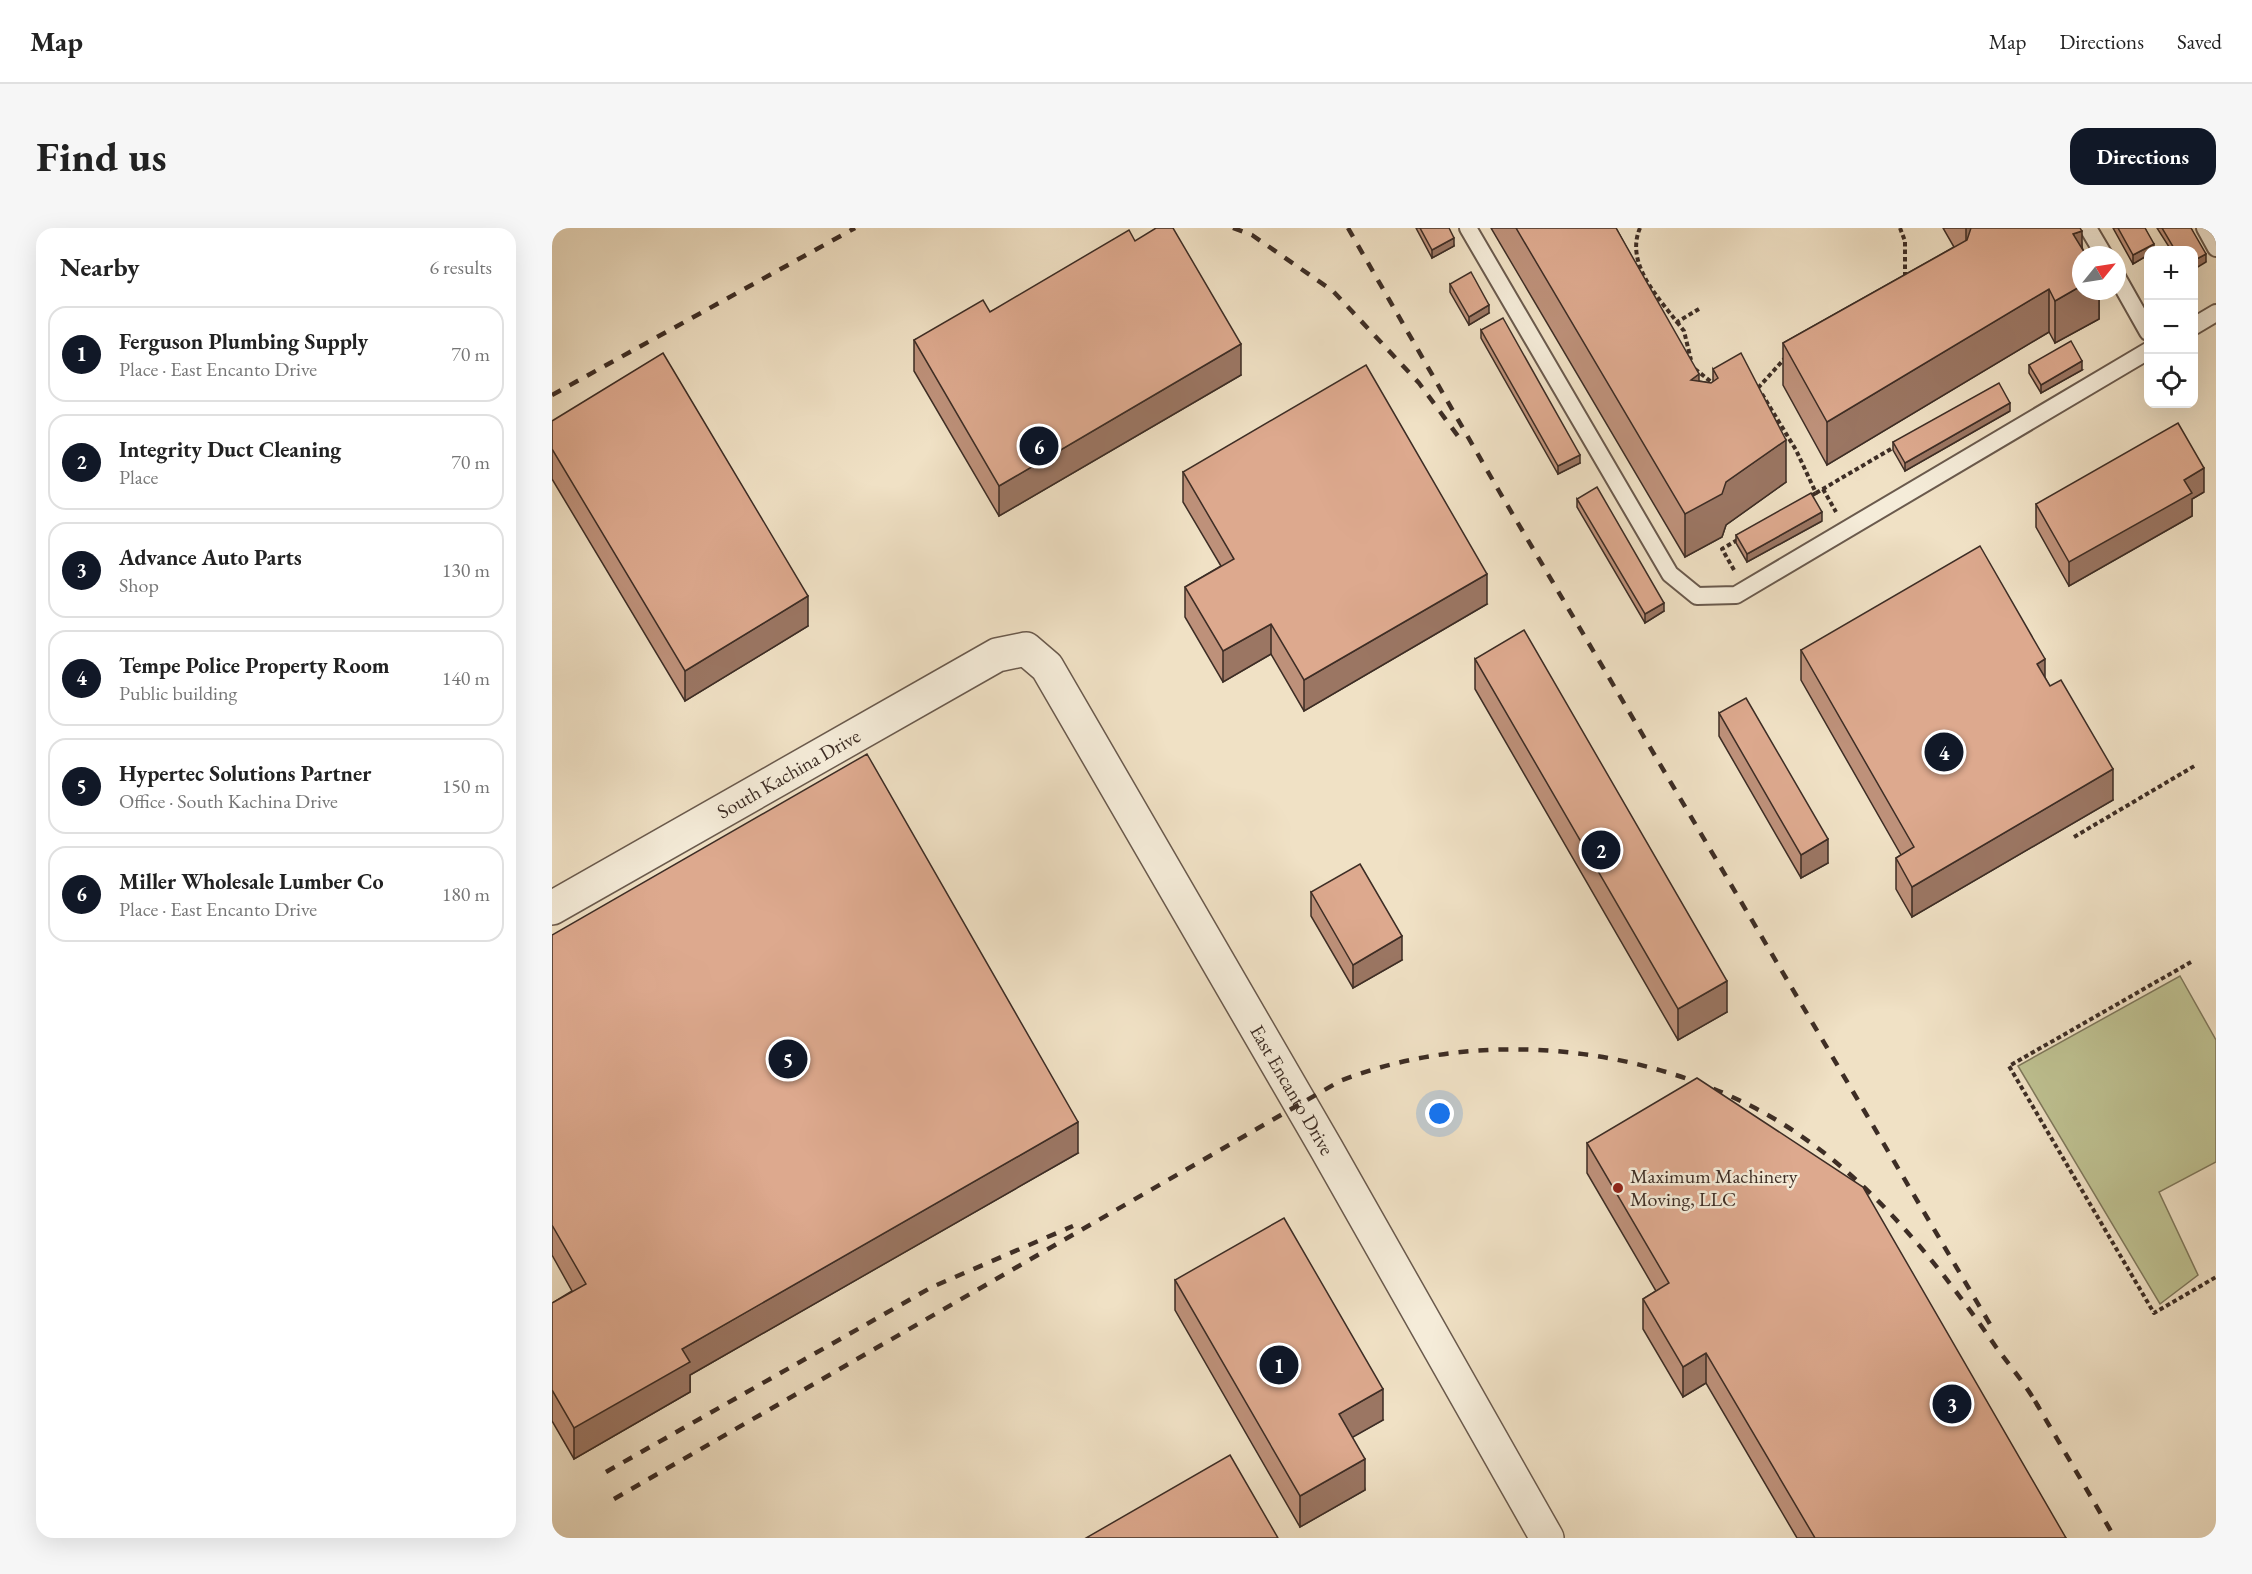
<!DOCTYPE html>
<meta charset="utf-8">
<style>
body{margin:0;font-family:"EB Garamond",serif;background:#f6f6f6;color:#222}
.controls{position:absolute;right:18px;top:18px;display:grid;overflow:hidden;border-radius:12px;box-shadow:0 6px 24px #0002}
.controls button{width:54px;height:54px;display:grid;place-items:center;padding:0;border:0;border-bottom:2px solid #e0e0e0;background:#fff;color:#222;font:30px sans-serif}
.compass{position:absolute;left:1520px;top:18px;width:54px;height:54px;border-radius:50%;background:#fff;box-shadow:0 6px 24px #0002;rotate:60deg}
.you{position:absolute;left:888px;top:886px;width:21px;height:21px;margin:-15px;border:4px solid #fff;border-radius:50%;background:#1a73e8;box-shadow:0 0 0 9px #1a73e833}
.badge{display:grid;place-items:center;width:39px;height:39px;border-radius:50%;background:#111827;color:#fff;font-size:20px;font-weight:700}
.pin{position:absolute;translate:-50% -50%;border:3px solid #fff;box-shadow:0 2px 6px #0006}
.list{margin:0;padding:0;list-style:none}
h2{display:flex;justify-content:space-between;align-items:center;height:78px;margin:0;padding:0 24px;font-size:26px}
h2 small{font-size:20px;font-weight:400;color:#767676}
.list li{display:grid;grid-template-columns:39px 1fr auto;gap:18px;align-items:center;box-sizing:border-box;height:96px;margin:0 12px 12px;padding:0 12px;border:2px solid #e0e0e0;border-radius:18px}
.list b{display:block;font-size:22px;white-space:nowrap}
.list p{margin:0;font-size:20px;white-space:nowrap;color:#767676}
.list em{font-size:20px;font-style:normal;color:#767676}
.icon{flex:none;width:33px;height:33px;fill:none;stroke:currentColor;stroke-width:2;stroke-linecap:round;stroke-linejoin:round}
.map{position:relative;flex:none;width:1664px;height:1310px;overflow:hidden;border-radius:18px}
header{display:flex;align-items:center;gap:36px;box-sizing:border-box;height:84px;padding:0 30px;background:#fff;border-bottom:2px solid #e0e0e0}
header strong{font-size:28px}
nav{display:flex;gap:33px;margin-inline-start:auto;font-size:21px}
.intro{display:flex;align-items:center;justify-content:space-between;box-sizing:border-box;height:144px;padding:0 36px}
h1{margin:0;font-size:42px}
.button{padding:15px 27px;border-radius:18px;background:#111827;color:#fff;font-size:21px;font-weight:700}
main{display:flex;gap:36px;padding:0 36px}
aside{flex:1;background:#fff;border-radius:18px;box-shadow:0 6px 24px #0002}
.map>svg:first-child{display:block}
</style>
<header>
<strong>Map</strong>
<nav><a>Map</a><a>Directions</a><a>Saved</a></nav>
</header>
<div class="intro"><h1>Find us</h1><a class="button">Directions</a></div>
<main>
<aside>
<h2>Nearby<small>6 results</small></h2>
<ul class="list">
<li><span class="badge">1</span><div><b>Ferguson Plumbing Supply</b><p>Place · East Encanto Drive</p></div><em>70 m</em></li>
<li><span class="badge">2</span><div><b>Integrity Duct Cleaning</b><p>Place</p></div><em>70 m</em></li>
<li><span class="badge">3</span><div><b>Advance Auto Parts</b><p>Shop</p></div><em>130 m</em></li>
<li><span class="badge">4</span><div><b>Tempe Police Property Room</b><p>Public building</p></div><em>140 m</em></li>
<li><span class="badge">5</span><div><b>Hypertec Solutions Partner</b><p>Office · South Kachina Drive</p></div><em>150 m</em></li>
<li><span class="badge">6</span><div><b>Miller Wholesale Lumber Co</b><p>Place · East Encanto Drive</p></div><em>180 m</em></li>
</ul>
</aside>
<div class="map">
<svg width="1664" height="1310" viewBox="0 0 1664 1310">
<rect width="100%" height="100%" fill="#f0e1c5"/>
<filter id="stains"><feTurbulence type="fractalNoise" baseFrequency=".00333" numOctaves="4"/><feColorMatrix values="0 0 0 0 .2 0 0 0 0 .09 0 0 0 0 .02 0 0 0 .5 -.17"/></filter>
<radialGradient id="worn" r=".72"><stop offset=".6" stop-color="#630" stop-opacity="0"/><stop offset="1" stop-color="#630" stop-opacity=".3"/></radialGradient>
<polygon fill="#bec191" stroke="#7e775b" stroke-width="1.5" points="1628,748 1664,812 1664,934 1607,964 1646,1047 1608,1076 1466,838"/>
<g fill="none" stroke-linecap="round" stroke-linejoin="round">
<g stroke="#6a5a4d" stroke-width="20">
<g id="service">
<polyline points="916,0 1118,346 1145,368 1184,367 1596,123"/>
<polyline points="1536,0 1552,27"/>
<polyline points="1653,0 1664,20"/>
<polyline points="1565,49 1596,104"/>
<polyline points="1642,98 1664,85"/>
</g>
</g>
<g stroke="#6a5a4d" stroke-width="36">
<g id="minor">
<path id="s1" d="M0,680L445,427L474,421L495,439L774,920L995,1310"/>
</g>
</g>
<g stroke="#3d2d25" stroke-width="4" stroke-dasharray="4.5 3" stroke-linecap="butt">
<path d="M1088,0C1073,35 1105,68 1125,94L1147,81"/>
<polyline points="1348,0 1353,13 1353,49"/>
<polyline points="1125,94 1132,103 1139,132"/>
<polyline points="1143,141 1163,157"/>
<polyline points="1206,160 1234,129"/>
<polyline points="1210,166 1244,222 1264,265 1257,269"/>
<polyline points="1271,261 1284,284"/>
<polyline points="1264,265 1344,218"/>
<polyline points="1182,342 1170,321 1189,310"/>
<polyline points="1522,609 1644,537"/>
<polyline points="1639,734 1457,838 1602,1085 1664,1049"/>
</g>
<use href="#service" stroke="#f5ecd9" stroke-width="16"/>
<use href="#minor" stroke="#f5ecd9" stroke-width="33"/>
<g stroke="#3d2d25" stroke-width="4.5" stroke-dasharray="10 10" stroke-linecap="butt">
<polyline points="681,0 700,7 781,63 867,155 911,215"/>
<polyline points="796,0 947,263 1442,1103"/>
<polyline points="0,167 303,0"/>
<polyline points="1483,1173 1563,1310"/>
<polyline points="54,1244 380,1059 521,998"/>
<path d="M62,1271L788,853C926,799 1093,816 1221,890C1313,944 1384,1032 1444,1119C1458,1138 1474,1157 1486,1178"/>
</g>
</g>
<g fill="#be917a" stroke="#3d2d25" stroke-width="1.5">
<polygon points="864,0 897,0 902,18 880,30"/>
<polygon points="939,0 1064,0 1147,153 1159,155 1161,154 1161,141 1234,254 1174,297 1170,309 1133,329"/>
<polygon points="1391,0 1528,0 1530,19 1547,63 1547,91 1503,115 1497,104 1275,237 1231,157 1231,115 1402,19"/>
<polygon points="1561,0 1593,0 1602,22 1596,22 1596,27 1581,36"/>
<polygon points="1605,0 1639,0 1654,34 1641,22 1619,22"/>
<polygon points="583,13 689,147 447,288 362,143 362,112 438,84"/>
<polygon points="898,56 937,85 917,97 898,64"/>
<polygon points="929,102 1028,235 1006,246 929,110"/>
<polygon points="1477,137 1530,142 1489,165 1477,145"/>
<polygon points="1458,183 1353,243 1341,222 1341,214"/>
<polygon points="0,193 256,398 133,473 0,251"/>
<polygon points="631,244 935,376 752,483 719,426 671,454 633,389 633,359 669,338 631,274"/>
<polygon points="1652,264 1640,271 1640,288 1517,358 1484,299 1484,276"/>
<polygon points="1025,271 1112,383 1093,395 1025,279"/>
<polygon points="1270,293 1195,334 1184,315 1184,307"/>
<polygon points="1249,422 1493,450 1561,572 1360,689 1344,661 1344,630 1349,627 1249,452"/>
<polygon points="923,431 1175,784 1126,812 923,461"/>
<polygon points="1167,485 1276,635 1249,650 1167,508"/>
<polygon points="759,664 850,732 801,760 759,688"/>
<polygon points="0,707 526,925 138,1147 138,1164 22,1231 0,1193 0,1075 20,1063 0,1027"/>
<polygon points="1035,915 1514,1310 1245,1310 1154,1155 1131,1169 1091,1101 1091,1071 1104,1063 1035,945"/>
<polygon points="623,1052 831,1192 800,1209 813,1262 748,1299 623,1082"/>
</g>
<g fill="#9b7663" stroke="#3d2d25" stroke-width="1.5">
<polygon points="1414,0 1422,0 1414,40"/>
<polygon points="1530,3 1530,27 1521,6"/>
<polygon points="902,10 902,18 880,30 880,22"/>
<polygon points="1602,16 1602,22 1596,22 1596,27 1581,36 1581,27"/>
<polygon points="1654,26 1654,34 1641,42 1641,33"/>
<polygon points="1529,58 1529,63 1547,63 1547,91 1503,115 1503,73"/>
<polygon points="1497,61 1497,104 1275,237 1275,194"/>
<polygon points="937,77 937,85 917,97 917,89"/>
<polygon points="689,116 689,147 447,288 447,258"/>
<polygon points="1530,133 1530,142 1489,165 1489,157"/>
<polygon points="1147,146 1147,189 1139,152"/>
<polygon points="1458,175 1458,183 1353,243 1353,235"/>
<polygon points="1234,212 1234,254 1174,297 1170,309 1133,329 1133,286 1174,254"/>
<polygon points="1028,227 1028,235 1006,246 1006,238"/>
<polygon points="1652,240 1652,264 1640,271 1640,288 1517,358 1517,334 1632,252"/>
<polygon points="1270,284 1270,293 1195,334 1195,326"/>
<polygon points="935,346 935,376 752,483 752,452"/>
<polygon points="256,368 256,398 133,473 133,443"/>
<polygon points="1112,375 1112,383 1093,395 1093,386"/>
<polygon points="719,396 719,426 671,454 671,423"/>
<polygon points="1493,431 1493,461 1485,436"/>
<polygon points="1561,541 1561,572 1360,689 1360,659"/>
<polygon points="1276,611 1276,635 1249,650 1249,627"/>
<polygon points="850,708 850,732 801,760 801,737"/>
<polygon points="1175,753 1175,784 1126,812 1126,781"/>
<polygon points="526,894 526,925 138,1147 138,1164 22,1231 22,1200 130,1121"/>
<polygon points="1154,1125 1154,1155 1131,1169 1131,1139"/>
<polygon points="831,1161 831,1192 787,1217 787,1186"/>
<polygon points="813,1231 813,1262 748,1299 748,1268"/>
</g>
<g fill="#dda98e" stroke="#3d2d25" stroke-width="1.5">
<polygon points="604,0 621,0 689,116 447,258 362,112 431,72 438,84 577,2 583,13"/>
<polygon points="868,0 897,0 902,10 880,22"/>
<polygon points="964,0 1064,0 1147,146 1139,152 1159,155 1166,150 1161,141 1189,125 1234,212 1174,254 1170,266 1133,286"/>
<polygon points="1419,0 1528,0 1530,3 1521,6 1534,27 1529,27 1529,58 1503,73 1497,61 1275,194 1231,115 1415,12"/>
<polygon points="1566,0 1593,0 1602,16 1581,27"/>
<polygon points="1610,0 1639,0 1654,26 1641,33 1641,22 1623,22"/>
<polygon points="919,44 937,77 917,89 898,56"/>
<polygon points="951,90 1028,227 1006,238 929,102"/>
<polygon points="1519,113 1530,133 1489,157 1477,137"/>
<polygon points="111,125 256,368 133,443 0,221 0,193"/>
<polygon points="814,137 935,346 752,452 719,396 671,423 633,359 682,331 631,244"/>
<polygon points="1447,155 1458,175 1353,235 1341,214"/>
<polygon points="1626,195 1652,240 1632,252 1640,265 1517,334 1484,276"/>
<polygon points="1045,259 1112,375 1093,386 1025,271"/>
<polygon points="1259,265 1270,284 1195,326 1184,307"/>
<polygon points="1428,318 1493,431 1485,436 1498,458 1509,452 1561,541 1360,659 1344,630 1362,619 1249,422"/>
<polygon points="972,402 1175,753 1126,781 923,431"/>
<polygon points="1194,470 1276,611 1249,627 1167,485"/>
<polygon points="315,526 526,894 130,1121 138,1134 22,1200 0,1162 0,1075 34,1056 0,997 0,707"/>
<polygon points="808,636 850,708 801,737 759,664"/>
<polygon points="1145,850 1311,959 1514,1310 1263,1310 1154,1125 1131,1139 1091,1071 1117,1055 1035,915"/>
<polygon points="732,990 831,1161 787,1186 813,1231 748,1268 623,1052"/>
<polygon points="678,1227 726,1310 534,1310"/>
</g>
<circle fill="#8f2418" stroke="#f5ecd9" stroke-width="2" cx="1066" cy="960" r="6"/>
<g text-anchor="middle" stroke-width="5" stroke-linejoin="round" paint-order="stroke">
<g font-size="20" fill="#3d2d25" stroke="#f5ecd9">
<text dy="7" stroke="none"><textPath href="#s1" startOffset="272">South Kachina Drive</textPath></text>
<text dy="7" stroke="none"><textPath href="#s1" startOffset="1058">East Encanto Drive</textPath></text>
</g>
<g font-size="20" fill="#3d2d25" stroke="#f5ecd9" text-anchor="start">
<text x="1078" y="955">Maximum Machinery<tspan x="1078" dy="23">Moving, LLC</tspan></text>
</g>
</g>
<rect width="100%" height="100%" filter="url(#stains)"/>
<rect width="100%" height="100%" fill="url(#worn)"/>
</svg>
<div class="controls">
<button>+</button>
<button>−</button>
<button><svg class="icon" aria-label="locate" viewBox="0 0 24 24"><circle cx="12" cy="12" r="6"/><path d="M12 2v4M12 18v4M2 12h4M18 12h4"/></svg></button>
</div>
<svg class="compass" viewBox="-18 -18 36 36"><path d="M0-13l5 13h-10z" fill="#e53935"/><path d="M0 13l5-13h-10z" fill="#767676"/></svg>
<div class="you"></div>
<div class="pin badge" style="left:727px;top:1137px">1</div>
<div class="pin badge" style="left:1049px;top:622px">2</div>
<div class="pin badge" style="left:1400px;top:1176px">3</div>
<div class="pin badge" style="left:1392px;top:524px">4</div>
<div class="pin badge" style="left:236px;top:831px">5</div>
<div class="pin badge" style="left:487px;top:218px">6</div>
</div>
</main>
